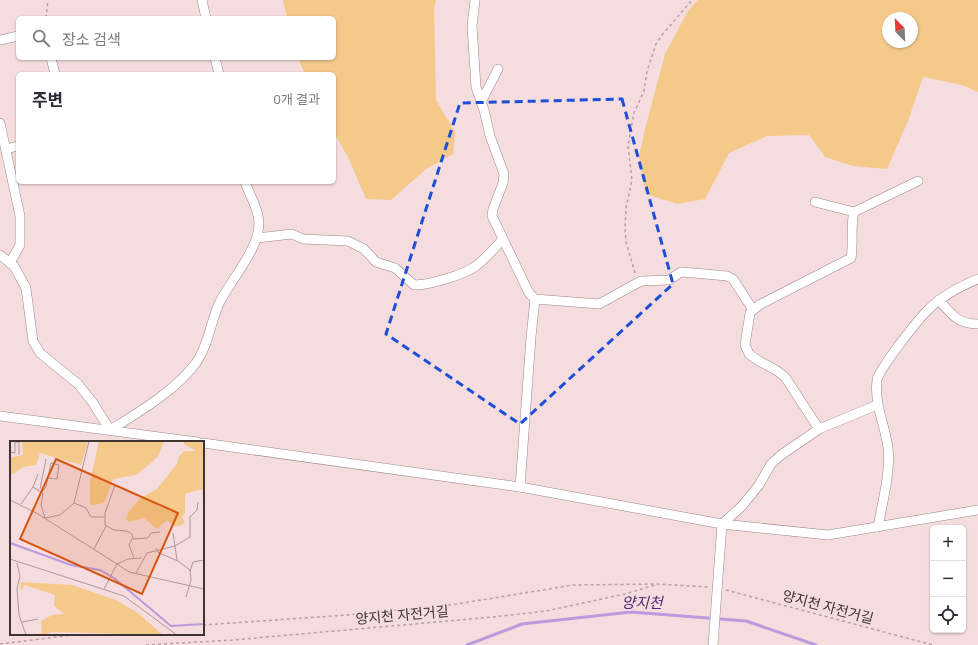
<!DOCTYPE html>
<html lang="ko">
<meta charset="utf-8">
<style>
body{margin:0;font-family:"IBM Plex Sans","Noto Sans KR",sans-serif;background:#f7f7f7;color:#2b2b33}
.controls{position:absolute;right:12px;bottom:12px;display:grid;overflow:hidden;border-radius:6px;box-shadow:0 1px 3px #0004}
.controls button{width:36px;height:36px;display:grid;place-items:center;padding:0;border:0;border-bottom:1px solid #e1e1e2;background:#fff;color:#2b2b33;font:20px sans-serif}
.compass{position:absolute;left:882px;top:12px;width:36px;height:36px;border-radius:50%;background:#fff;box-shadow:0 1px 3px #0004;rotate:336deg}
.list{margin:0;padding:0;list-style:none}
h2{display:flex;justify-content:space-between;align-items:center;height:52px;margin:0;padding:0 16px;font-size:17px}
h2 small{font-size:13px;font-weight:400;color:#7c7c81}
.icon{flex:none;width:22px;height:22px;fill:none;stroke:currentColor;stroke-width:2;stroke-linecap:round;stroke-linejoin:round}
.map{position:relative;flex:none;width:978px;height:645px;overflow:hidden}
.search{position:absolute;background:#fff;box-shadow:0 1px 3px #0004;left:16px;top:16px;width:320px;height:44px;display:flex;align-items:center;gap:10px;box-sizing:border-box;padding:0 14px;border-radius:6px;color:#7c7c81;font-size:15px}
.panel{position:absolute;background:#fff;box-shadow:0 1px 3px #0004;left:16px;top:72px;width:320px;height:112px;border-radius:6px}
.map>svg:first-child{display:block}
</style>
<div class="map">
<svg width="978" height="645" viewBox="0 0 978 645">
<rect width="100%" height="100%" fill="#f5dcde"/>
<g fill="#f4c98a" fill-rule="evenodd">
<polygon points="283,0 436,0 434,8 436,100 455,132 453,154 426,169 391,200 366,199 348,157 334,133 334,74 305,74 298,58 334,58 334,18 287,18"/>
<path d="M698,0H978V92L962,85L923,77L908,121L887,169L853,166L825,157L809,135L767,136L729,153L705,199L677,204L646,194L639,156L645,129L665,54L688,11ZM888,18H912V42H888Z"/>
</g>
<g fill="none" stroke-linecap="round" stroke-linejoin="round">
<polyline stroke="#ba9bdd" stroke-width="3" points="467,645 522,624 631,612 746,621 816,645"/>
<g stroke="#9d8789" stroke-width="10">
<g id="minor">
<polyline points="202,0 206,18"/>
<polyline points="475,0 472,26 476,87 484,110 490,136 504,174 503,183 493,209 492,216 529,293 535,299 599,304 641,281 669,280 681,272 694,273 727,276 733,279 753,310"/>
<polyline points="0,40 18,36"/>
<polyline points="51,58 55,74"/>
<polyline points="215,58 219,74"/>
<polyline points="481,102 498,69"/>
<polyline points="0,123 20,216 20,245 10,263"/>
<polyline points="6,149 18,146"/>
<polyline points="815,202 854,212"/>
<path d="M257,238L292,234L303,239L348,241L364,249L376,262L395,268L414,285C430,285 463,275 476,266C486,258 495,248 503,239"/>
<path d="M0,255L14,266L26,288L33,341L40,353L78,384L93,403L110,430C139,412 175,391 196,363C208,346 210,325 218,306C229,280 265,245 258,216C256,205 249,193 245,182"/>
<path d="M939,300C952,315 958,324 978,324"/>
<polyline points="0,416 197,442"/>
<path d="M819,429L785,377L776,370L759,361L749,354L745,345L750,313L759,305L851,258C854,242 850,227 854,212L918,181"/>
<polyline points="203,443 520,487 722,524 713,645"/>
<polyline points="520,487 531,337 535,299"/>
<polyline points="722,524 828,535 978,510"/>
<polyline points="722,524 742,506 759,485 771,464 781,455 819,429 877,405"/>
<path d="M878,527C882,504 891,471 888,448C885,424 874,405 877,380C879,369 919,318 929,309C942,296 961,286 978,279"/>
</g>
</g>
<g stroke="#b5a1a2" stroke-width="1.5" stroke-dasharray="3 3" stroke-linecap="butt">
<polyline points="46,18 48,0"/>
<polyline points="635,273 626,242 625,229 626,208 632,180 628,146 634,113 644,91 647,71 656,44 662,35 692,0"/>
<polyline points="726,590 933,645"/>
<polyline points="203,625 347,615 457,604 573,585 657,584 708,587"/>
<polyline points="0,644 80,634"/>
<polyline points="146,645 233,640 493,617 546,611 625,594 655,585"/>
</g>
<use href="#minor" stroke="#fff" stroke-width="9"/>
</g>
<path fill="none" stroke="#1d4ed8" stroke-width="3" stroke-dasharray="8 5" stroke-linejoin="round" d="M622,99L673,284L520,424L386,334L460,103Z"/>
<g text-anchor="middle" stroke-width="4" stroke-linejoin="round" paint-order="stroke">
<g font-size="14" fill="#3e3435" stroke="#f5dcde">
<text transform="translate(828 607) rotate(15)" y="5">양지천 자전거길</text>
<text transform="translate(402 615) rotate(-5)" y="5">양지천 자전거길</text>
</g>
<g font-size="15" font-style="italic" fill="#532a77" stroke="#f5dcde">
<text transform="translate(642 603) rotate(1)" y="5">양지천</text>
</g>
</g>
<g transform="translate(10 441)">
<rect width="194" height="194" fill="#f5dcde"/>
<path d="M12,0H78L71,24L30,12L26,24L13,26L0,35V17L13,14ZM89,0H154L148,15L141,22L126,34L103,38L94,62L83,64L80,63V41ZM174,0H194V73L192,48L175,53V72L172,76L175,82L170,85H164L157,79L147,88L134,77L119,81L116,78L119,70L131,57L147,48L167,23L169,15L175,10H186L174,3ZM11,141L62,144L106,159L128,172L153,194L42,191L32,194L31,180L42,174L55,173L44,165L45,154L15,144L12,149L10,148Z" fill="#f4c98a"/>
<path fill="none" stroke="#ba9bdd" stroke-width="2" d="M0,102L61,124L90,129L104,137L161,185L194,183"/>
<path fill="none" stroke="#ac999a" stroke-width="1" d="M9,1V14M0,11L5,12V1H9M105,44L95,72V84L104,89L117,90L122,93L123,98M23,46L28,33M30,48L36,18M32,51L36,46L41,22L49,24L47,38L38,37M0,59L28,73L107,123L94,148M64,62L76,67L81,76H95M11,63L23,46L33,52L31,64L35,77L50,74L64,62L79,0M163,92L167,119M146,107L149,112L168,120L180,129L181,139L176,156M84,108L96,85M124,117L119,104L122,98L138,97L141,92L150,91M0,118L114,155L167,194M7,122L10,135L7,147L9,174L16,194M107,123L119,131L194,148M107,123L118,118L132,117M180,130L183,121L194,119M126,132L137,112L165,105L180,96V76L187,69L188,61M12,181L28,178"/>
<path fill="#d75510" fill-opacity="0.15" stroke="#d75510" stroke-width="2" d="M46,18L168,72L132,153L10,98Z"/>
<rect width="194" height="194" fill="none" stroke="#3e3435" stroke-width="2"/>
</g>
</svg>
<div class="controls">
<button>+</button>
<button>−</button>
<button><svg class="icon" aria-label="locate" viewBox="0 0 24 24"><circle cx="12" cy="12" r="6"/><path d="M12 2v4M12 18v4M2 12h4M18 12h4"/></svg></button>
</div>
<svg class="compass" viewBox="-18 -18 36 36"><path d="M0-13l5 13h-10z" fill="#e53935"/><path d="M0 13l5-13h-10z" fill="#7c7c81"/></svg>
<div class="search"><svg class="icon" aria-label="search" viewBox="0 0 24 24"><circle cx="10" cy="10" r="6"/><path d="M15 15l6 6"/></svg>장소 검색</div>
<section class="panel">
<h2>주변<small>0개 결과</small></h2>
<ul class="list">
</ul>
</section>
</div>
